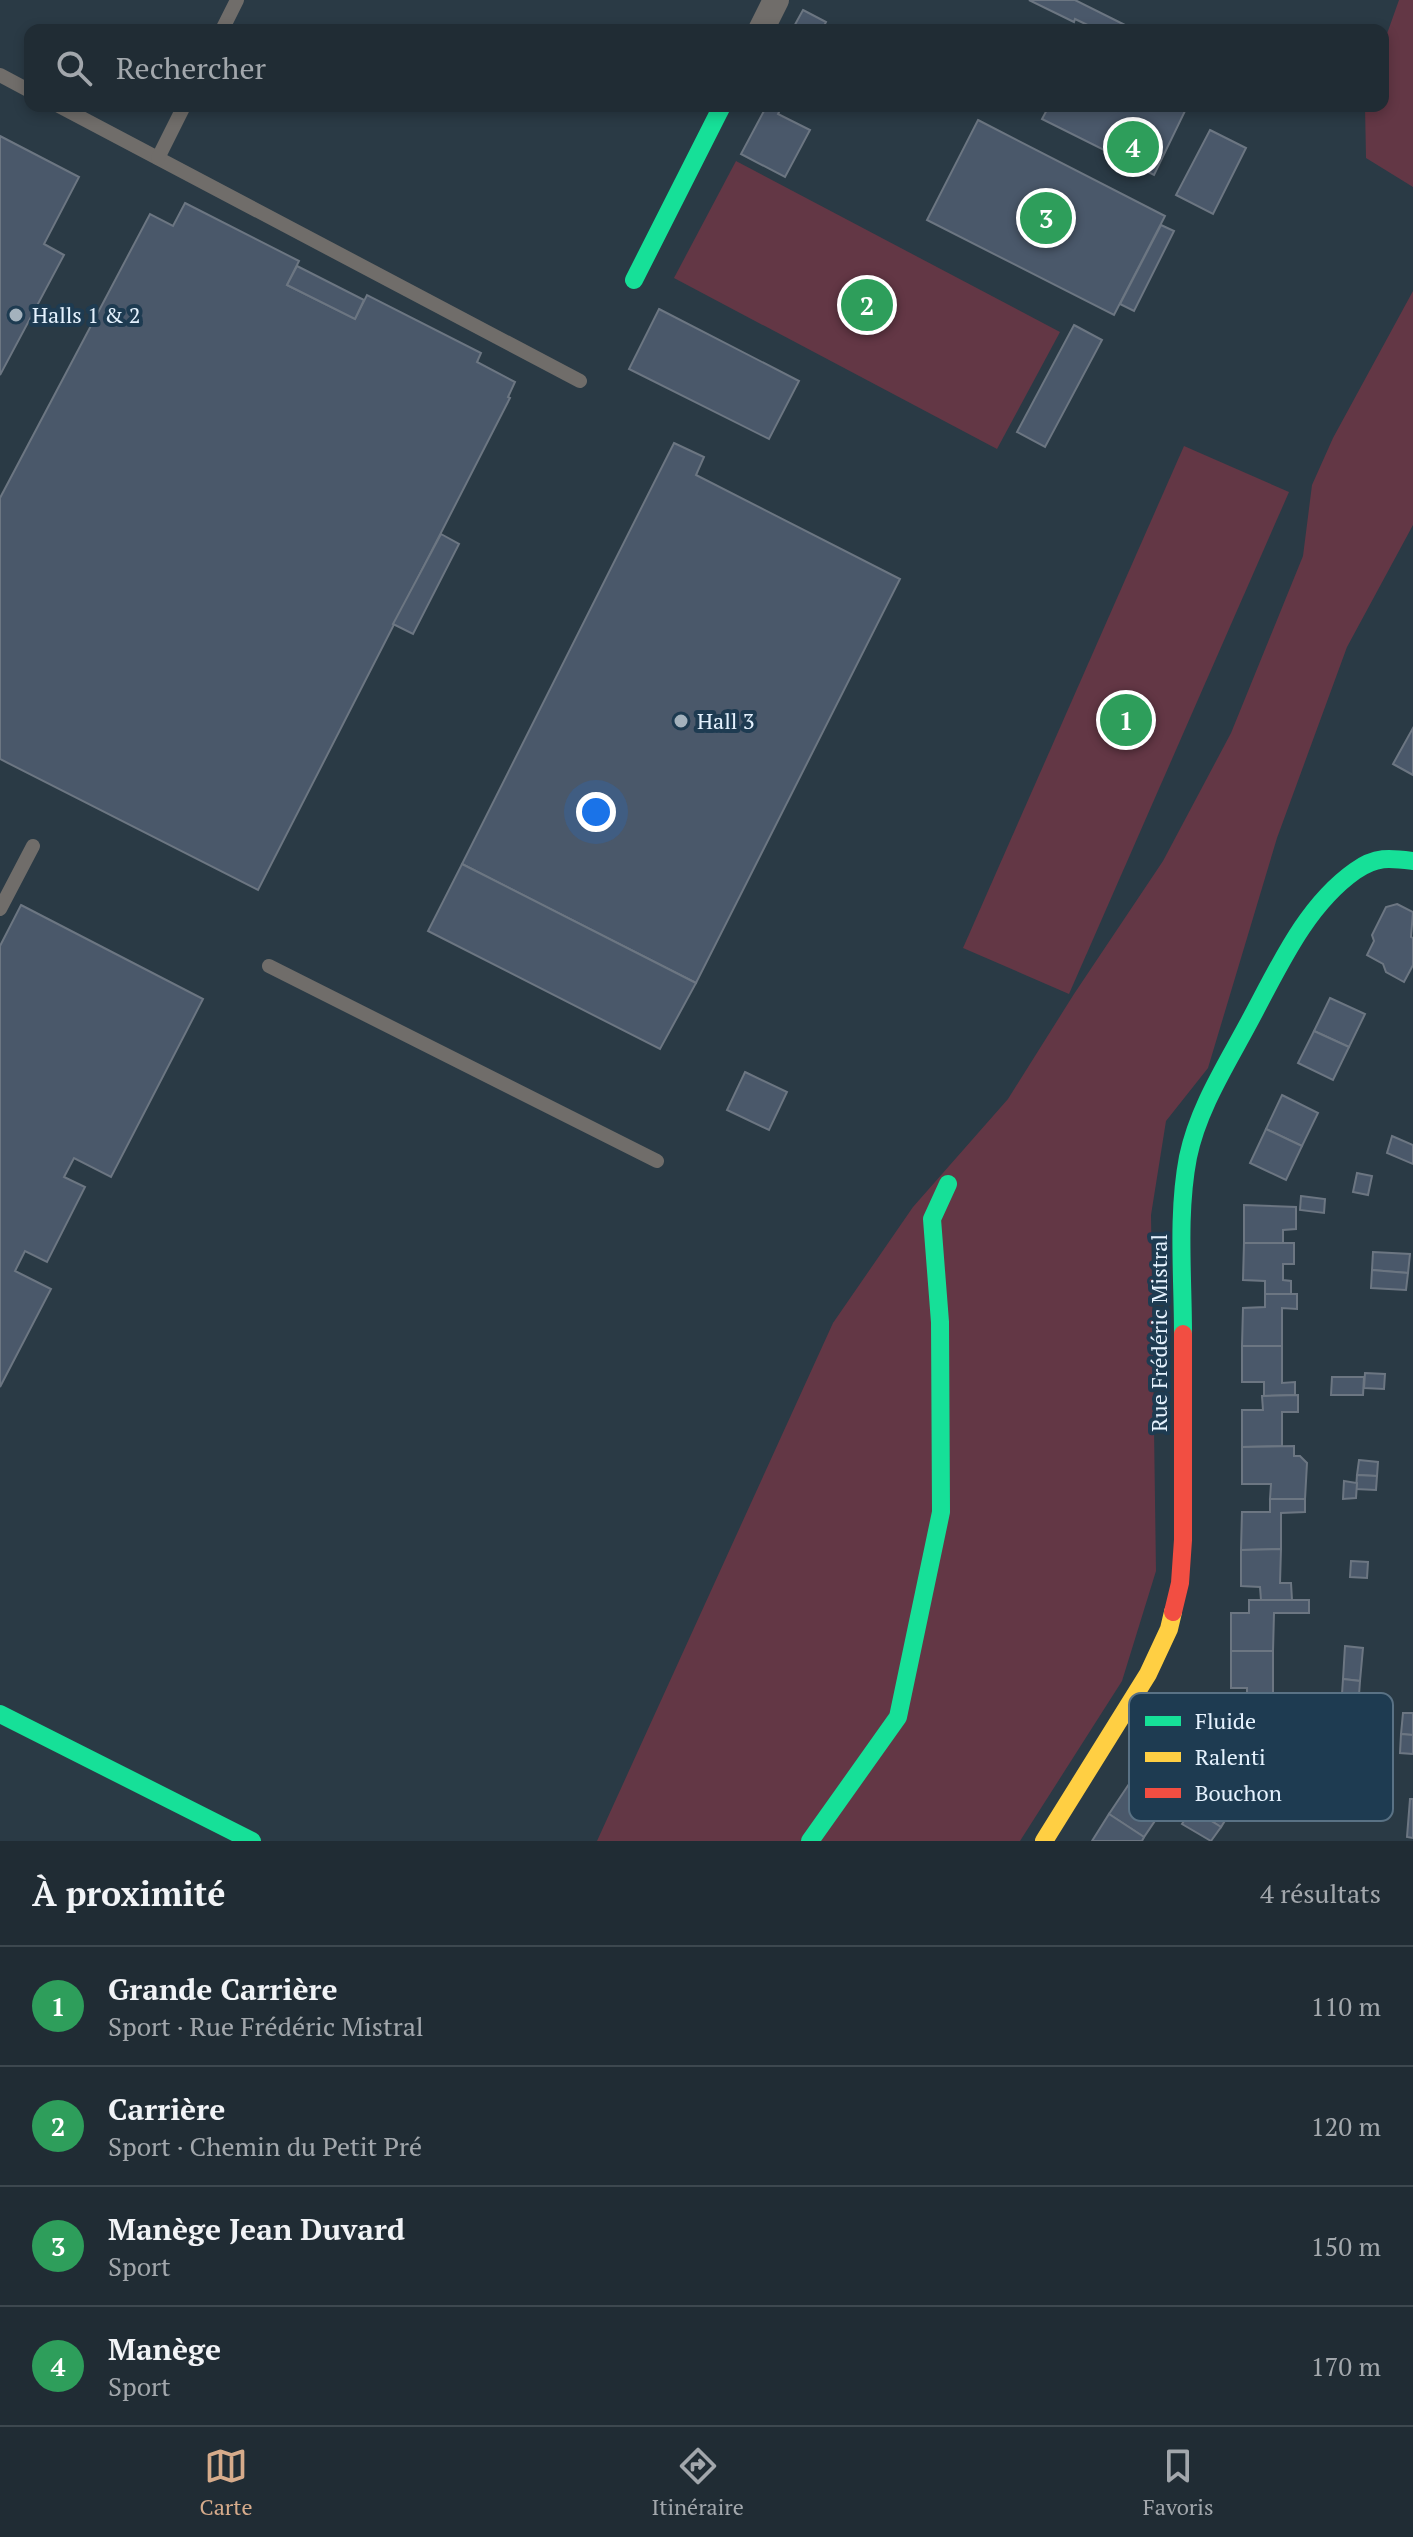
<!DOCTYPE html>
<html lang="fr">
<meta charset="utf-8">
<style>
body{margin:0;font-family:"PT Serif",serif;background:#28343c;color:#f1f3f6}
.you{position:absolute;left:596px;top:812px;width:28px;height:28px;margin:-20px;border:6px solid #fff;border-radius:50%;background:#1a73e8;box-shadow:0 0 0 12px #1a73e833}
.badge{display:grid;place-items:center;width:52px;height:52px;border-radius:50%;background:#d6ab8b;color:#fff;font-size:26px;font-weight:700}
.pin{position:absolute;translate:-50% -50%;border:4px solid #fff;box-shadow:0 2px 8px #0006}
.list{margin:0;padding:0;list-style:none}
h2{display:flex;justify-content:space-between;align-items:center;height:104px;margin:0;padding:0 32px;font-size:34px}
h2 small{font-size:26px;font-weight:400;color:#a2a7ac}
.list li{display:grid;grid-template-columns:52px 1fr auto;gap:24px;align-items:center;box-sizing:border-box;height:120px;padding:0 32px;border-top:2px solid #3d484f}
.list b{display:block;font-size:30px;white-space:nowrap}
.list p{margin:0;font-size:26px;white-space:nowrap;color:#a2a7ac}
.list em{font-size:26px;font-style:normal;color:#a2a7ac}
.icon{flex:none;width:44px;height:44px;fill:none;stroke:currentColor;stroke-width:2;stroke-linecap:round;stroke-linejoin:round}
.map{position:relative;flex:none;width:1413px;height:1841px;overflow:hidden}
.search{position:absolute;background:#202c34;box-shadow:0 4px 12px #0003;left:24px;right:24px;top:24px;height:88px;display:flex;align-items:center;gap:20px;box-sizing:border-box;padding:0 28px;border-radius:16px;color:#a2a7ac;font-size:30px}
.sheet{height:584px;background:#202c34}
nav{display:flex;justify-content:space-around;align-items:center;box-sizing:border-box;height:112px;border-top:2px solid #3d484f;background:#202c34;font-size:22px;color:#a2a7ac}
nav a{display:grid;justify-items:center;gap:4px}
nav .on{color:#d6ab8b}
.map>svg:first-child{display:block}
</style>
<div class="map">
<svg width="1413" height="1841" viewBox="0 0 1413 1841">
<rect width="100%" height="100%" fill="#2a3a45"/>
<g fill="#633745">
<polygon points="1399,0 1413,0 1413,187 1366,158 1365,106 1383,106 1383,45"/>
<polygon points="736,161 1060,332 997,449 674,278"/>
<polygon points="1413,291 1413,525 1347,647 1277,838 1208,1068 1166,1121 1151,1215 1156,1571 1122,1681 1020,1841 597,1841 833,1323 913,1207 1008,1099 1074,994 1163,861 1231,733 1303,556 1312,485 1333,438"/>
<polygon points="1184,446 1289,492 1069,994 963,948"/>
</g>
<g fill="#4a586a" stroke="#6c7682" stroke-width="2">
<polygon points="1029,0 1075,0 1135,30 1098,30 1075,19 1074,22"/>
<polygon points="803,10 826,22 822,30 792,30"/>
<polygon points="760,106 782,106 778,114 810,130 785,177 741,154 765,109"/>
<polygon points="1049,106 1175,106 1185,111 1154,175 1042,119"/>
<polygon points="978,120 1165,216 1114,315 927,220"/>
<polygon points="1210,130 1246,148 1213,214 1176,195"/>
<polygon points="0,136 79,177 44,244 64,255 0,375"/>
<polygon points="185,203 299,261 287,285 355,319 367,295 481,353 477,362 515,382 508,397 510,398 258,890 0,759 0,498 150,214 173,226"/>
<polygon points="1161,225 1174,231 1134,311 1120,304"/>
<polygon points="297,266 364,300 355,319 287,285"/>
<polygon points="659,309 799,381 769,439 629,369"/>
<polygon points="1074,325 1102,340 1045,447 1017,432"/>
<polygon points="674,443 704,457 696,475 900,579 696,983 462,864"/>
<polygon points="441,534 459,544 413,634 393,624"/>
<polygon points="1413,728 1413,775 1393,764"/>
<polygon points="462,864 696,983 660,1049 428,931"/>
<polygon points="1397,904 1413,912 1411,937 1413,938 1413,965 1404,982 1386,972 1383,964 1367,955 1374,941 1372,935 1386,907"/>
<polygon points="21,905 203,999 111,1177 74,1158 64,1177 85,1187 47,1262 25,1251 15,1271 51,1289 0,1387 0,946"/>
<polygon points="1330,998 1365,1014 1349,1047 1314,1031"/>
<polygon points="1314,1031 1349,1047 1333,1080 1298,1063"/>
<polygon points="745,1072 787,1092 769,1130 727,1110"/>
<polygon points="1282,1095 1318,1113 1302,1146 1266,1129"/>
<polygon points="1266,1129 1302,1146 1286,1180 1250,1163"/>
<polygon points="1392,1136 1413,1145 1413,1164 1387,1153"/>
<polygon points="1357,1173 1372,1176 1368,1195 1353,1192"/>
<polygon points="1301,1196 1325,1199 1324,1213 1300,1210"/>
<polygon points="1244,1205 1296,1207 1296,1229 1283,1230 1283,1243 1244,1243"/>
<polygon points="1244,1243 1294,1243 1294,1264 1283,1264 1283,1280 1291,1281 1291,1294 1265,1294 1265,1281 1243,1280"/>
<polygon points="1373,1252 1410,1254 1408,1273 1372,1270"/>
<polygon points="1372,1270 1408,1273 1406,1290 1371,1288"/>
<polygon points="1265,1294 1297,1294 1297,1309 1282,1308 1282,1346 1242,1346 1243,1308 1265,1307"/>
<polygon points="1242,1346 1282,1346 1282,1383 1295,1382 1295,1395 1264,1396 1264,1382 1242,1382"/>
<polygon points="1365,1373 1385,1374 1384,1389 1364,1388"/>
<polygon points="1332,1377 1364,1377 1363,1395 1331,1395"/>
<polygon points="1298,1395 1298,1412 1282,1412 1282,1446 1242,1447 1242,1410 1263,1410 1262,1396"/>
<polygon points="1294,1446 1294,1456 1300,1456 1307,1463 1305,1499 1270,1499 1271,1484 1242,1484 1242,1447"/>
<polygon points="1359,1460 1378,1462 1377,1476 1357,1475"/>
<polygon points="1357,1475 1377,1476 1376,1490 1356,1489"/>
<polygon points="1344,1481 1357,1483 1356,1498 1343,1499"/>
<polygon points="1270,1499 1305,1499 1305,1512 1281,1513 1281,1549 1241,1550 1242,1512 1270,1512"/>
<polygon points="1281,1549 1280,1583 1291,1583 1292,1600 1261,1600 1260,1587 1241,1586 1241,1550"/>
<polygon points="1351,1561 1368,1562 1367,1578 1350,1577"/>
<polygon points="1249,1600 1309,1600 1309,1613 1274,1613 1273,1651 1231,1651 1231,1613 1249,1613"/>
<polygon points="1345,1646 1363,1648 1360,1681 1343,1679"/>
<polygon points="1231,1651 1273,1651 1273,1705 1247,1706 1247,1688 1231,1688"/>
<polygon points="1343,1679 1360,1681 1359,1695 1342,1694"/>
<polygon points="1403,1713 1413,1713 1413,1735 1401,1734"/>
<polygon points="1401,1734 1413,1735 1413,1754 1400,1753"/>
<polygon points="1129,1784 1165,1806 1144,1837 1109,1814"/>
<polygon points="1202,1793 1231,1811 1221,1827 1192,1809"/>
<polygon points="1410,1799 1413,1799 1413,1838 1407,1837"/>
<polygon points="1192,1809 1221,1827 1211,1841 1182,1824"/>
<polygon points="1109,1814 1144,1837 1142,1841 1092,1841"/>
</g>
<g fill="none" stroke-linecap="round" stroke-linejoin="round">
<g stroke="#706d6a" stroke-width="14">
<polyline points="222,30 237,0"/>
<polyline points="0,75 30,91"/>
<polyline points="59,106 580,381"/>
<polyline points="158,158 184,106"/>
<polyline points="0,909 33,846"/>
<polyline points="269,966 657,1161"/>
</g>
<polyline stroke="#706d6a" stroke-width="26" points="761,30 776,0"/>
<g stroke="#16e098" stroke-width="18">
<polyline points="634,280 722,106"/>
<path d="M1183,1334C1183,1276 1177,1214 1188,1157C1198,1109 1225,1067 1248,1024C1277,971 1304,907 1355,871C1376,856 1390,858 1413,861"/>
<polyline points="0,1714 252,1841"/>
<polyline points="810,1841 898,1717 941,1512 940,1322 932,1219 948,1184"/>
</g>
<polyline stroke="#ffcf43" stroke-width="18" points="1044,1841 1148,1674 1169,1629 1173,1612"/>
<polyline stroke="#f24e42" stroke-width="18" points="1173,1612 1180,1583 1183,1540 1183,1334"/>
</g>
<g fill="#a4b2bd" stroke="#1e3b51" stroke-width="3">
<circle cx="16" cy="315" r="8"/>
<circle cx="681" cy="721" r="8"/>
</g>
<g text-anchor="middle" stroke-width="8" stroke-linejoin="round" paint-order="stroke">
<g font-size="22" fill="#e5f2fe" stroke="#1e3b51" text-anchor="start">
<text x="32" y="323">Halls 1 &amp; 2</text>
<text x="697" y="729">Hall 3</text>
</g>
<g font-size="22" fill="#e5f2fe" stroke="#1e3b51">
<text transform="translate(1159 1333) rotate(-90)" y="8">Rue Frédéric Mistral</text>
</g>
</g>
<rect x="1129" y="1693" width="264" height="128" rx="12" fill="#1e3b51" stroke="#5a7285" stroke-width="2"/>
<rect x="1145" y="1716" width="36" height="10" fill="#16e098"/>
<rect x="1145" y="1752" width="36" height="10" fill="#ffcf43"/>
<rect x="1145" y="1788" width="36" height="10" fill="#f24e42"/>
<g font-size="22" fill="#e5f2fe">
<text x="1195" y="1729">Fluide</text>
<text x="1195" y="1765">Ralenti</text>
<text x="1195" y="1801">Bouchon</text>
</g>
</svg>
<div class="you"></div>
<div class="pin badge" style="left:1126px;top:720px;background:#2e9e5b">1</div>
<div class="pin badge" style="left:867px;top:305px;background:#2e9e5b">2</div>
<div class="pin badge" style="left:1046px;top:218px;background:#2e9e5b">3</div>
<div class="pin badge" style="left:1133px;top:147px;background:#2e9e5b">4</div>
<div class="search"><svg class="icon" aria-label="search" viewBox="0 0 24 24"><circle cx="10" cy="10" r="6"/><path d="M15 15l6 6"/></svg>Rechercher</div>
</div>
<section class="sheet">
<h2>À proximité<small>4 résultats</small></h2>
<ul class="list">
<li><span class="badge" style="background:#2e9e5b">1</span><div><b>Grande Carrière</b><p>Sport · Rue Frédéric Mistral</p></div><em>110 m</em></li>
<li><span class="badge" style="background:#2e9e5b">2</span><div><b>Carrière</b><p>Sport · Chemin du Petit Pré</p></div><em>120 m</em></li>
<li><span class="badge" style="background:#2e9e5b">3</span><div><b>Manège Jean Duvard</b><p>Sport</p></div><em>150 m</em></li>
<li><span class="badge" style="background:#2e9e5b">4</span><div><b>Manège</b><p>Sport</p></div><em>170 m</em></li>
</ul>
</section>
<nav>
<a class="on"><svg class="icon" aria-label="map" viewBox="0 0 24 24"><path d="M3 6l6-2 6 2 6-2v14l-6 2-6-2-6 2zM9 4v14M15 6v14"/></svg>Carte</a>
<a><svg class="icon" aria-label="directions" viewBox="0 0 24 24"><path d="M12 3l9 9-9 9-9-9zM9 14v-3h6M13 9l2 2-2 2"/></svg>Itinéraire</a>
<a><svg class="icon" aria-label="saved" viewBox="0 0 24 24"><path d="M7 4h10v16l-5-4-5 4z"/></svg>Favoris</a>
</nav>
